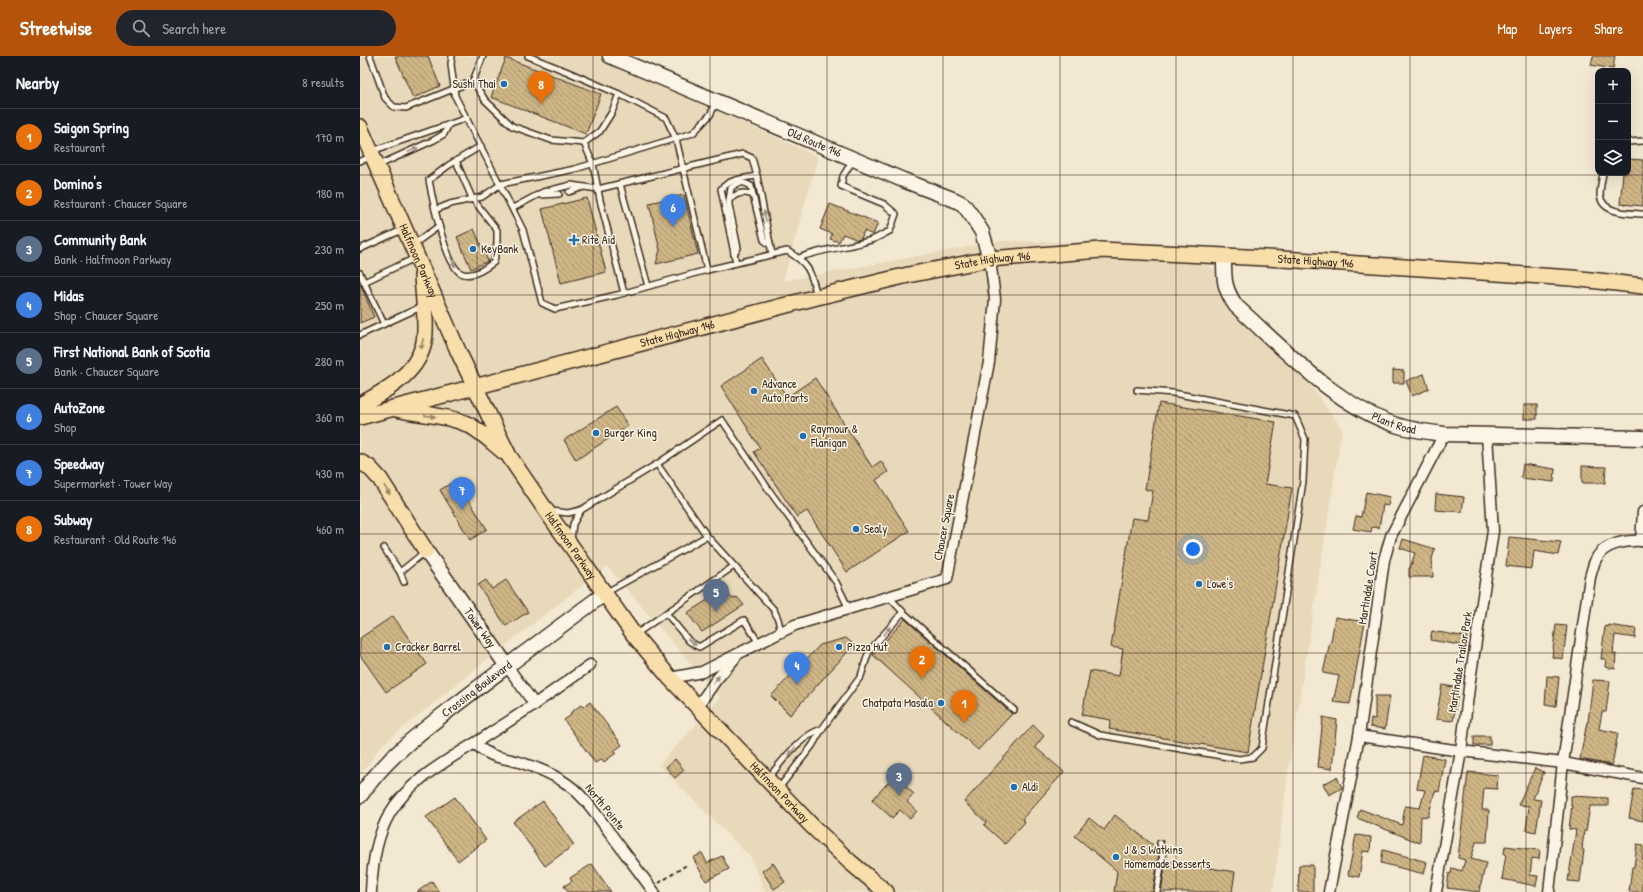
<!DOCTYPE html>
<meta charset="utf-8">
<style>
body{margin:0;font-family:"Patrick Hand",sans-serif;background:#20242c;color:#f1f3f6}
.controls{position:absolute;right:12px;top:12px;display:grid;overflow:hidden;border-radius:8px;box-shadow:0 4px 16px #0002}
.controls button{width:36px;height:36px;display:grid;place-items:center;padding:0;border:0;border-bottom:1px solid #363941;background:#171b24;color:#f1f3f6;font:20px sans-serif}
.you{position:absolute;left:833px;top:493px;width:14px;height:14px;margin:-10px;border:3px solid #fff;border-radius:50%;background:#1a73e8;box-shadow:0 0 0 6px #1a73e833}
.badge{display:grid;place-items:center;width:26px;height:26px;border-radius:50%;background:#b45309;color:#fff;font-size:13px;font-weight:700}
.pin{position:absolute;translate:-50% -33px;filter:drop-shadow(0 1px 2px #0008)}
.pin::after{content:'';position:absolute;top:21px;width:14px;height:12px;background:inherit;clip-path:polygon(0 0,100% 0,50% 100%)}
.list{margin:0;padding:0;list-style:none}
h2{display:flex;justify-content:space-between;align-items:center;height:52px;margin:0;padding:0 16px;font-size:17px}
h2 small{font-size:13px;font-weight:400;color:#9ea1a6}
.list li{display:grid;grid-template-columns:26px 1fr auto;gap:12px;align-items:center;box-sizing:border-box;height:56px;padding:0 16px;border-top:1px solid #363941}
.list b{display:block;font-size:15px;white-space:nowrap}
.list p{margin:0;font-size:13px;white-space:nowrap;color:#9ea1a6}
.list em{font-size:13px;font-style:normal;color:#9ea1a6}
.icon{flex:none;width:22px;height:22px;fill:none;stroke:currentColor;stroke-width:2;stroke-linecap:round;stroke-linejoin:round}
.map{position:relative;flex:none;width:1283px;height:836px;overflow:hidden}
header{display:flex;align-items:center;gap:24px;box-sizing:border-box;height:56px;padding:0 20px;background:#b45309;color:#fff}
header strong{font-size:19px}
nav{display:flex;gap:22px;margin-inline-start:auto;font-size:14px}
.search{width:280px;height:36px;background:#20242c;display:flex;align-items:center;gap:10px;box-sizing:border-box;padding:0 14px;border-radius:22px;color:#9ea1a6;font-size:15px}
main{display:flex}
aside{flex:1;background:#171b24}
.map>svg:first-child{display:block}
</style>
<header>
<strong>Streetwise</strong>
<div class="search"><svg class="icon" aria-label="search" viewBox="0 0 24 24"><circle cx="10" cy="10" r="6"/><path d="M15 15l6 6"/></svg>Search here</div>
<nav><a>Map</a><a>Layers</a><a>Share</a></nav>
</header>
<main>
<aside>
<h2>Nearby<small>8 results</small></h2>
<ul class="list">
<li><span class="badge" style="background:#e8710a">1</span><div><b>Saigon Spring</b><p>Restaurant</p></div><em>170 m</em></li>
<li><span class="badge" style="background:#e8710a">2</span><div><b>Domino's</b><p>Restaurant · Chaucer Square</p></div><em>180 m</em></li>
<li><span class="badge" style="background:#5c6f8a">3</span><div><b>Community Bank</b><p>Bank · Halfmoon Parkway</p></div><em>230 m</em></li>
<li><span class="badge" style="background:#3f7fe0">4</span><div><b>Midas</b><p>Shop · Chaucer Square</p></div><em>250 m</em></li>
<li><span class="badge" style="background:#5c6f8a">5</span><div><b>First National Bank of Scotia</b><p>Bank · Chaucer Square</p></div><em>280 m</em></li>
<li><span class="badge" style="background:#3f7fe0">6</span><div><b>AutoZone</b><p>Shop</p></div><em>360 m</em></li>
<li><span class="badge" style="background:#3f7fe0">7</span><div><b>Speedway</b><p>Supermarket · Tower Way</p></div><em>430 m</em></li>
<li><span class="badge" style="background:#e8710a">8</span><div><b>Subway</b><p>Restaurant · Old Route 146</p></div><em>460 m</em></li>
</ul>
</aside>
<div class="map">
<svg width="1283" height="836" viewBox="0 0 1283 836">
<defs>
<pattern id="building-back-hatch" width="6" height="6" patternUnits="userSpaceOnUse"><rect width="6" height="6" fill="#cfb686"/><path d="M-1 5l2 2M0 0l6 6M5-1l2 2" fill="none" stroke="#a9946d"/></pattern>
</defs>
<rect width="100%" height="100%" fill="#f3e8d2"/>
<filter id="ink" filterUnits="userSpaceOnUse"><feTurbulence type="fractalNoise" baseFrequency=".025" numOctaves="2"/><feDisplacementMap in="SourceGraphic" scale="8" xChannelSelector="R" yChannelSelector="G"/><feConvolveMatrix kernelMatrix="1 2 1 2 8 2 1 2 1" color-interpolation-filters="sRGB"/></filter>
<g filter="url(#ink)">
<polygon fill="#e8d9bb" points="0,0 240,0 458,101 423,225 639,185 832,188 954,334 982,373 928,716 913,836 405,836 391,802 299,709 360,642 247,510 119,610 22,689 0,719"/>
<g fill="url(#building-back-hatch)" stroke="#3b2a1e">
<polygon points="35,0 68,0 80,30 53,42"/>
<polygon points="1233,0 1255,0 1253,13 1231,9"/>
<polygon points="146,2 241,38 226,78 131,41"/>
<polygon points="1268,103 1283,104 1283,150 1260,148 1263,117 1268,117"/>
<polygon points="324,139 338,198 296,208 300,194 289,147"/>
<polygon points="227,142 246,216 201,227 182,153"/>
<polygon points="470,148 518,167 513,179 504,175 501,183 498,184 483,178 479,186 470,183 472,178 460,173"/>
<polygon points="114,173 128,205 111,213 97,181"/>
<polygon points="0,227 14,261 0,267"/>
<polygon points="402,303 427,341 455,322 512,411 521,405 528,416 516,424 549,475 487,516 447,455 437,461 394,396 400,392 361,330"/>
<polygon points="1033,314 1044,315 1044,327 1033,327"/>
<polygon points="1064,318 1069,333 1052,340 1046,325"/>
<polygon points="799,347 916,366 905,428 932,432 888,696 749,673 751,664 722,659 730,615 759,620 763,593 751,591 772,462 788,464 793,435 785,433"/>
<rect x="1164" y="349" width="13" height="14"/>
<polygon points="256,351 268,370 216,404 204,384"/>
<polygon points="1163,408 1195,413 1194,426 1161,422"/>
<polygon points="1222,410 1246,411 1245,427 1222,427"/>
<polygon points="96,424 127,473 110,484 80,434"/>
<polygon points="1006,436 1030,441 1028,450 1023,449 1019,472 1012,471 1011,476 993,473 996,460 1001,461"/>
<polygon points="1076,438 1104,441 1102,456 1075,454"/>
<polygon points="1149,481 1201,486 1198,499 1174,495 1172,513 1146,510"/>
<polygon points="1043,483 1075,493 1072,503 1073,521 1049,521 1049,512 1050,512 1055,497 1040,492"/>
<polygon points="126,524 132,533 146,524 168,556 146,570 118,529"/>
<polygon points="365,533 372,543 377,541 384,549 342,576 327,557"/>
<polygon points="33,560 67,608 26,636 0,599 0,582"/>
<polygon points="975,561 1005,566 990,648 973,646 979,620 963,617 970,586 971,586"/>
<polygon points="545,563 652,658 618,694 513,599"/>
<polygon points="1196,569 1207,570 1203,603 1192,601"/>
<polygon points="1248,569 1276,573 1275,582 1255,579 1253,597 1256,598 1255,613 1245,611 1246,603 1241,603 1245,570 1248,571"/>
<polygon points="1072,575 1107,581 1106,590 1070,584"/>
<polygon points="486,582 494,589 430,659 411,640 460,589"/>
<polygon points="1187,620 1199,621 1196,650 1185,648"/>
<polygon points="1233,624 1250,625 1246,656 1242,656 1239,673 1258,677 1252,709 1220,703 1227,666 1228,666"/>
<polygon points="1082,629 1099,632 1093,665 1076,663"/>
<polygon points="1015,640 1030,640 1025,673 1010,671 1011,662 1015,663"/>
<polygon points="230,646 262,689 254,695 256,697 244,706 242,703 235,707 204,664 211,659 210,657 221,649 223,651"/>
<polygon points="963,661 977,664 972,713 958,711"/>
<polygon points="673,669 684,680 675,691 704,716 662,763 665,766 645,788 624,769 626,766 604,746"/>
<rect x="1114" y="680" width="16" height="9"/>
<polygon points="1063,699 1085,703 1079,736 1075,735 1068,761 1061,760 1060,787 997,762 1000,753 1042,769 1045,750 1060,752 1065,734 1057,733"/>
<polygon points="315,703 324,714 315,722 306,711"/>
<polygon points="1175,712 1184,716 1173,743 1181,744 1176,776 1166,774 1169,750 1158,749"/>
<polygon points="1108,716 1138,719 1137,733 1124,732 1122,754 1129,754 1127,786 1116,786 1111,803 1126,807 1119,836 1087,832 1089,817 1091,818 1092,812 1102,815 1105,804 1098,802"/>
<polygon points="534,720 554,738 547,746 557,755 550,763 540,754 532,762 512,744"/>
<polygon points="977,721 982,732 969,739 963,728"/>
<polygon points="1274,733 1283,734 1283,765 1269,762"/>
<polygon points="1211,740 1248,742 1248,750 1230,750 1226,775 1224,775 1222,793 1224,794 1220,826 1208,825 1216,774 1209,773 1212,749 1211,749"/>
<polygon points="95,741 126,784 98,805 66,761"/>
<polygon points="183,745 214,789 185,810 153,766"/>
<polygon points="755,759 798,793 799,797 793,836 754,836 757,815 715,780 729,762 744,774"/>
<polygon points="996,779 1011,781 1010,796 1003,795 999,821 988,819"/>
<polygon points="1277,788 1283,789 1282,836 1269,836 1272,811 1274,811"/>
<polygon points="1145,790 1180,794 1179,803 1172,802 1170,819 1178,820 1176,830 1142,823 1146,798 1144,798"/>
<polygon points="1023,794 1067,806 1064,818 1021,807"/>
<polygon points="342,797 347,807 362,800 369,813 346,825 333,802"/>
<polygon points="806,805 875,816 872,836 801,836"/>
<polygon points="413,807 425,826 414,833 402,815"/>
<polygon points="232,808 251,836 208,836 204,830 212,825 210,822"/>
<polygon points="939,809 953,809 953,836 938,836"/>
<polygon points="72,825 79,836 57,836"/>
</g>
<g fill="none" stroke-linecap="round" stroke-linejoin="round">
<g stroke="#3b2a1e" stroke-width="8">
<g id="lane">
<polyline points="10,0 25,42 34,51 46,52 113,25 123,0"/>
<polyline points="92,0 91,8 95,40 163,174 182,247 195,253 257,239 347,214 316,83 306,62 259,38 208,16 168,0"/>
<polyline points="113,25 125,44 152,70 191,84 224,87 240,75 252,56 259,38"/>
<polyline points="1268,86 1283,85"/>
<polyline points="224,87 233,108 240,144 264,237"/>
<polyline points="12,95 107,62"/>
<polyline points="0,105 12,101"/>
<path d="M96,105L112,142L137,174V187L134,206C126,212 114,221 103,218C86,214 72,141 69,124L89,109L121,90"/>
<polyline points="19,109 74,84 84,78 88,70"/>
<path d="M1243,117C1242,124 1240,132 1240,139C1242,158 1269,157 1283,158"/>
<polyline points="260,128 288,230"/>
<polyline points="209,136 224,131"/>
<polyline points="180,139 199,138"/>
<path d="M369,144L371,132C378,126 384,125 391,130L393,139"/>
<polyline points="153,152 183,136 211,129 238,133 383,98 392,102 397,120"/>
<polyline points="75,154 90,148 122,141 141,128 215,113 333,77 350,59 356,47"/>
<polyline points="54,188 79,170"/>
<polyline points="0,193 44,173"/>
<path d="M374,198L378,192L369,149V144C376,137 384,135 393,139L404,184L410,189"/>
<path d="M439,202C463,192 489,192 514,183C519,181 525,177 530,175L536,158L524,148L481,130L483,120L493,104"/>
<path d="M376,207L361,133C370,123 384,122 397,120L412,198"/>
<path d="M347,214L427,195C450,208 451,217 457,240"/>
<polyline points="0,217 4,226 55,202"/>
<polyline points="4,226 24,268"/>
<polyline points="0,279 63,250"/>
<polyline points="297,408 362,364 411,437 476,526 489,553"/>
<polyline points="191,455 208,457 221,454 297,408 347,480"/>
<polyline points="211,483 213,468 221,454"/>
<polyline points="24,492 40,516 44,526"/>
<polyline points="40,516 66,495"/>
<polyline points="247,536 347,480 414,554 418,563 421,576"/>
<polyline points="529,541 543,556 654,654"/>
<polyline points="306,557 329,585 339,591 384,564 399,587"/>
<polyline points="276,578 374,510"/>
<polyline points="711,666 740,679 879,703 893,701 902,692 943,425 945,383 935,360 813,337 777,334"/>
<path d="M408,722C423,705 439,680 462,673"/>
<polyline points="419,732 452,690 462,673 501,620 508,598 511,593 543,556"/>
<polyline points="797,836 803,797 800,787"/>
</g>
</g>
<g stroke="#3b2a1e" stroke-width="13">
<g id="street">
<polyline points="1281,485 1283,456"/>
<polyline points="147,610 175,649"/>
<polyline points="310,622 342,616 435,569 587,523 629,306 635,243 630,203"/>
<polyline points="338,650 356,624 375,602"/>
<polyline points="999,680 1101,695 1203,707 1283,722"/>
<path d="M115,688C135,705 143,700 165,708C177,712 190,717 201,724C222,736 236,758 250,777C265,797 279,816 294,836"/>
<path d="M11,836C12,810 17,779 30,757C53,719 97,700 132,676C166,655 198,632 230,609"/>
<polyline points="969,836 999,680 1024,504 1031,480 1084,378"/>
<polyline points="1076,836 1101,695 1110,624 1133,475 1127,379"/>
<path d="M1189,836L1203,707L1230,521C1232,515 1233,509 1236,503C1244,487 1267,484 1283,485"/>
</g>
</g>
<g stroke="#3b2a1e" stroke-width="17">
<g id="secondary">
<path id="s1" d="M250,0L543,124L595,144L603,148L612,160L622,176L630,203"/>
<path id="s2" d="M864,200C864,222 863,231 876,250C924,293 974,348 1036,369C1051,374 1068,376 1084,378L1283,382"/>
<path id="s3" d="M66,495L147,610"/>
<path id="s4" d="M0,740C28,699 67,671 106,641C152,606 198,572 244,538"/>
</g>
</g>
<g stroke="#3b2a1e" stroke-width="18">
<g id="primary">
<path id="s5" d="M0,71L99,297L136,374L149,400L185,453L274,579L310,622L452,770L490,806L526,836"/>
<path d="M0,349C25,335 55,319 63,290C68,275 63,237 62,220"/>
<path d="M33,352C58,359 86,358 109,369C122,376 133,387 144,396"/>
<path id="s6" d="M0,361L457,241L548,219L630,203L741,194L907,202L1212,222L1283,230"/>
<polyline points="0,406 9,411 20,423 66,495"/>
</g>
</g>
<polyline stroke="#3b2a1e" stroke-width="2" stroke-dasharray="4 3" stroke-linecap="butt" points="299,827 328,808"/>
<use href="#lane" stroke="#fcf5e5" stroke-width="5"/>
<use href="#street" stroke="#fcf5e5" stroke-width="10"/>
<use href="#secondary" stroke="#fcf5e5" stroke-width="14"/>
<use href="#primary" stroke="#f8deab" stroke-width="15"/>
</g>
<defs><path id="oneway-solid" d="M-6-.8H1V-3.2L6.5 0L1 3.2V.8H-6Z"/></defs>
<g fill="#9c9082">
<use href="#oneway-solid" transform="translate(53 94) rotate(-25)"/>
<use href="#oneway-solid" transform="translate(405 160) rotate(-101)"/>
<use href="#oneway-solid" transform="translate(93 206) rotate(64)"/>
<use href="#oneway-solid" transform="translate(527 575) rotate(-49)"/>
<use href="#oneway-solid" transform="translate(332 586) rotate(35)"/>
<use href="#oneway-solid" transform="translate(356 624) rotate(-53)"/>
<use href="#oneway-solid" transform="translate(432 695) rotate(131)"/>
</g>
<g fill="#9a8464">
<use href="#oneway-solid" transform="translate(62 288) rotate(103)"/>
<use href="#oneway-solid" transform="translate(70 360) rotate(7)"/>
<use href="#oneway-solid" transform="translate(27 434) rotate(57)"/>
</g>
</g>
<path fill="none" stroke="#3b2a1e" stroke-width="1" stroke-opacity="0.55" d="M117,0V836M233,0V836M350,0V836M467,0V836M583,0V836M700,0V836M816,0V836M933,0V836M1050,0V836M1166,0V836M0,119H1283M0,239H1283M0,358H1283M0,478H1283M0,597H1283M0,717H1283"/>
<g fill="#1f6fb2" stroke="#fcf5e5" stroke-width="1.5">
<circle cx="144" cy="28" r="4"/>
<path d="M212 178h4v4h4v4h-4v4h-4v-4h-4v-4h4z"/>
<circle cx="113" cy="193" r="4"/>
<circle cx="394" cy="335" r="4"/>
<circle cx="236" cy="377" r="4"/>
<circle cx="443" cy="380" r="4"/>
<circle cx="496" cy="473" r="4"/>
<circle cx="839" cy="528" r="4"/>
<circle cx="27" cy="591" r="4"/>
<circle cx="479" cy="591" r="4"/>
<circle cx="581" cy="647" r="4"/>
<circle cx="654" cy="731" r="4"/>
<circle cx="756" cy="801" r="4"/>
</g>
<g text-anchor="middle" stroke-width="3" stroke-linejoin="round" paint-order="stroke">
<g font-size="12" fill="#3b2a1e" stroke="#fcf5e5" text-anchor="start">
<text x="136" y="32" text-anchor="end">Sushi Thai</text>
<text x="222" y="188">Rite Aid</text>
<text x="121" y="197">KeyBank</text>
<text x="402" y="332">Advance<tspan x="402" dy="14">Auto Parts</tspan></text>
<text x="451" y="377">Raymour &amp;<tspan x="451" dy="14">Flanigan</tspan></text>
<text x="244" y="381">Burger King</text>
<text x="504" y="477">Sealy</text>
<text x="847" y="532">Lowe's</text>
<text x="35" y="595">Cracker Barrel</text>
<text x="487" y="595">Pizza Hut</text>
<text x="573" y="651" text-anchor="end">Chatpata Masala</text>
<text x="662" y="735">Aldi</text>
<text x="764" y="798">J &amp; S Watkins<tspan x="764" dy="14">Homemade Desserts</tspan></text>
</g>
<g font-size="12" fill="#3b2a1e" stroke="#fcf5e5">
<text dy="4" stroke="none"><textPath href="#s1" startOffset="222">Old Route 146</textPath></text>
<text dy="4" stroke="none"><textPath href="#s5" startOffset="146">Halfmoon Parkway</textPath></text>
<text dy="4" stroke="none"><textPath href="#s6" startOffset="652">State Highway 146</textPath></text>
<text dy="4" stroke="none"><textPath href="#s6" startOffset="976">State Highway 146</textPath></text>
<text dy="4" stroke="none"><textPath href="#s6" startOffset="328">State Highway 146</textPath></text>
<text dy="4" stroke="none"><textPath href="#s2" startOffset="251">Plant Road</textPath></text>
<text transform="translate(584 471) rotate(-79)" y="4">Chaucer Square</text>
<text dy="4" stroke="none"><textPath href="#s5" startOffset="470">Halfmoon Parkway</textPath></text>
<text transform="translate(1008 532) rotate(-81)" y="4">Martindale Court</text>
<text dy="4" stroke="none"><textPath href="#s3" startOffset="94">Tower Way</textPath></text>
<text transform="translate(1100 606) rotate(-81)" y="4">Martindale Trailor Park</text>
<text dy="4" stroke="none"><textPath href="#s4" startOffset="159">Crossing Boulevard</textPath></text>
<text dy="4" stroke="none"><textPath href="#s5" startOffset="794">Halfmoon Parkway</textPath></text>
<text transform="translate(245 751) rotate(51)" y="4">North Pointe</text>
</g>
</g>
</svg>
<div class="controls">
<button>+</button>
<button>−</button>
<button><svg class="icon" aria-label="layers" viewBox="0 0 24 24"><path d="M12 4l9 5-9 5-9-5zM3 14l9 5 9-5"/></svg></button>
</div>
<div class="you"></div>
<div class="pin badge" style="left:604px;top:667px;background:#e8710a">1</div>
<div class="pin badge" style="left:562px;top:623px;background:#e8710a">2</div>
<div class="pin badge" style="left:539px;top:740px;background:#5c6f8a">3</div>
<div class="pin badge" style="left:437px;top:629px;background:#3f7fe0">4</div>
<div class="pin badge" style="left:356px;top:556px;background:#5c6f8a">5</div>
<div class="pin badge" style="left:313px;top:171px;background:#3f7fe0">6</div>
<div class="pin badge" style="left:102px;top:454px;background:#3f7fe0">7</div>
<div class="pin badge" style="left:181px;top:48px;background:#e8710a">8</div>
</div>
</main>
